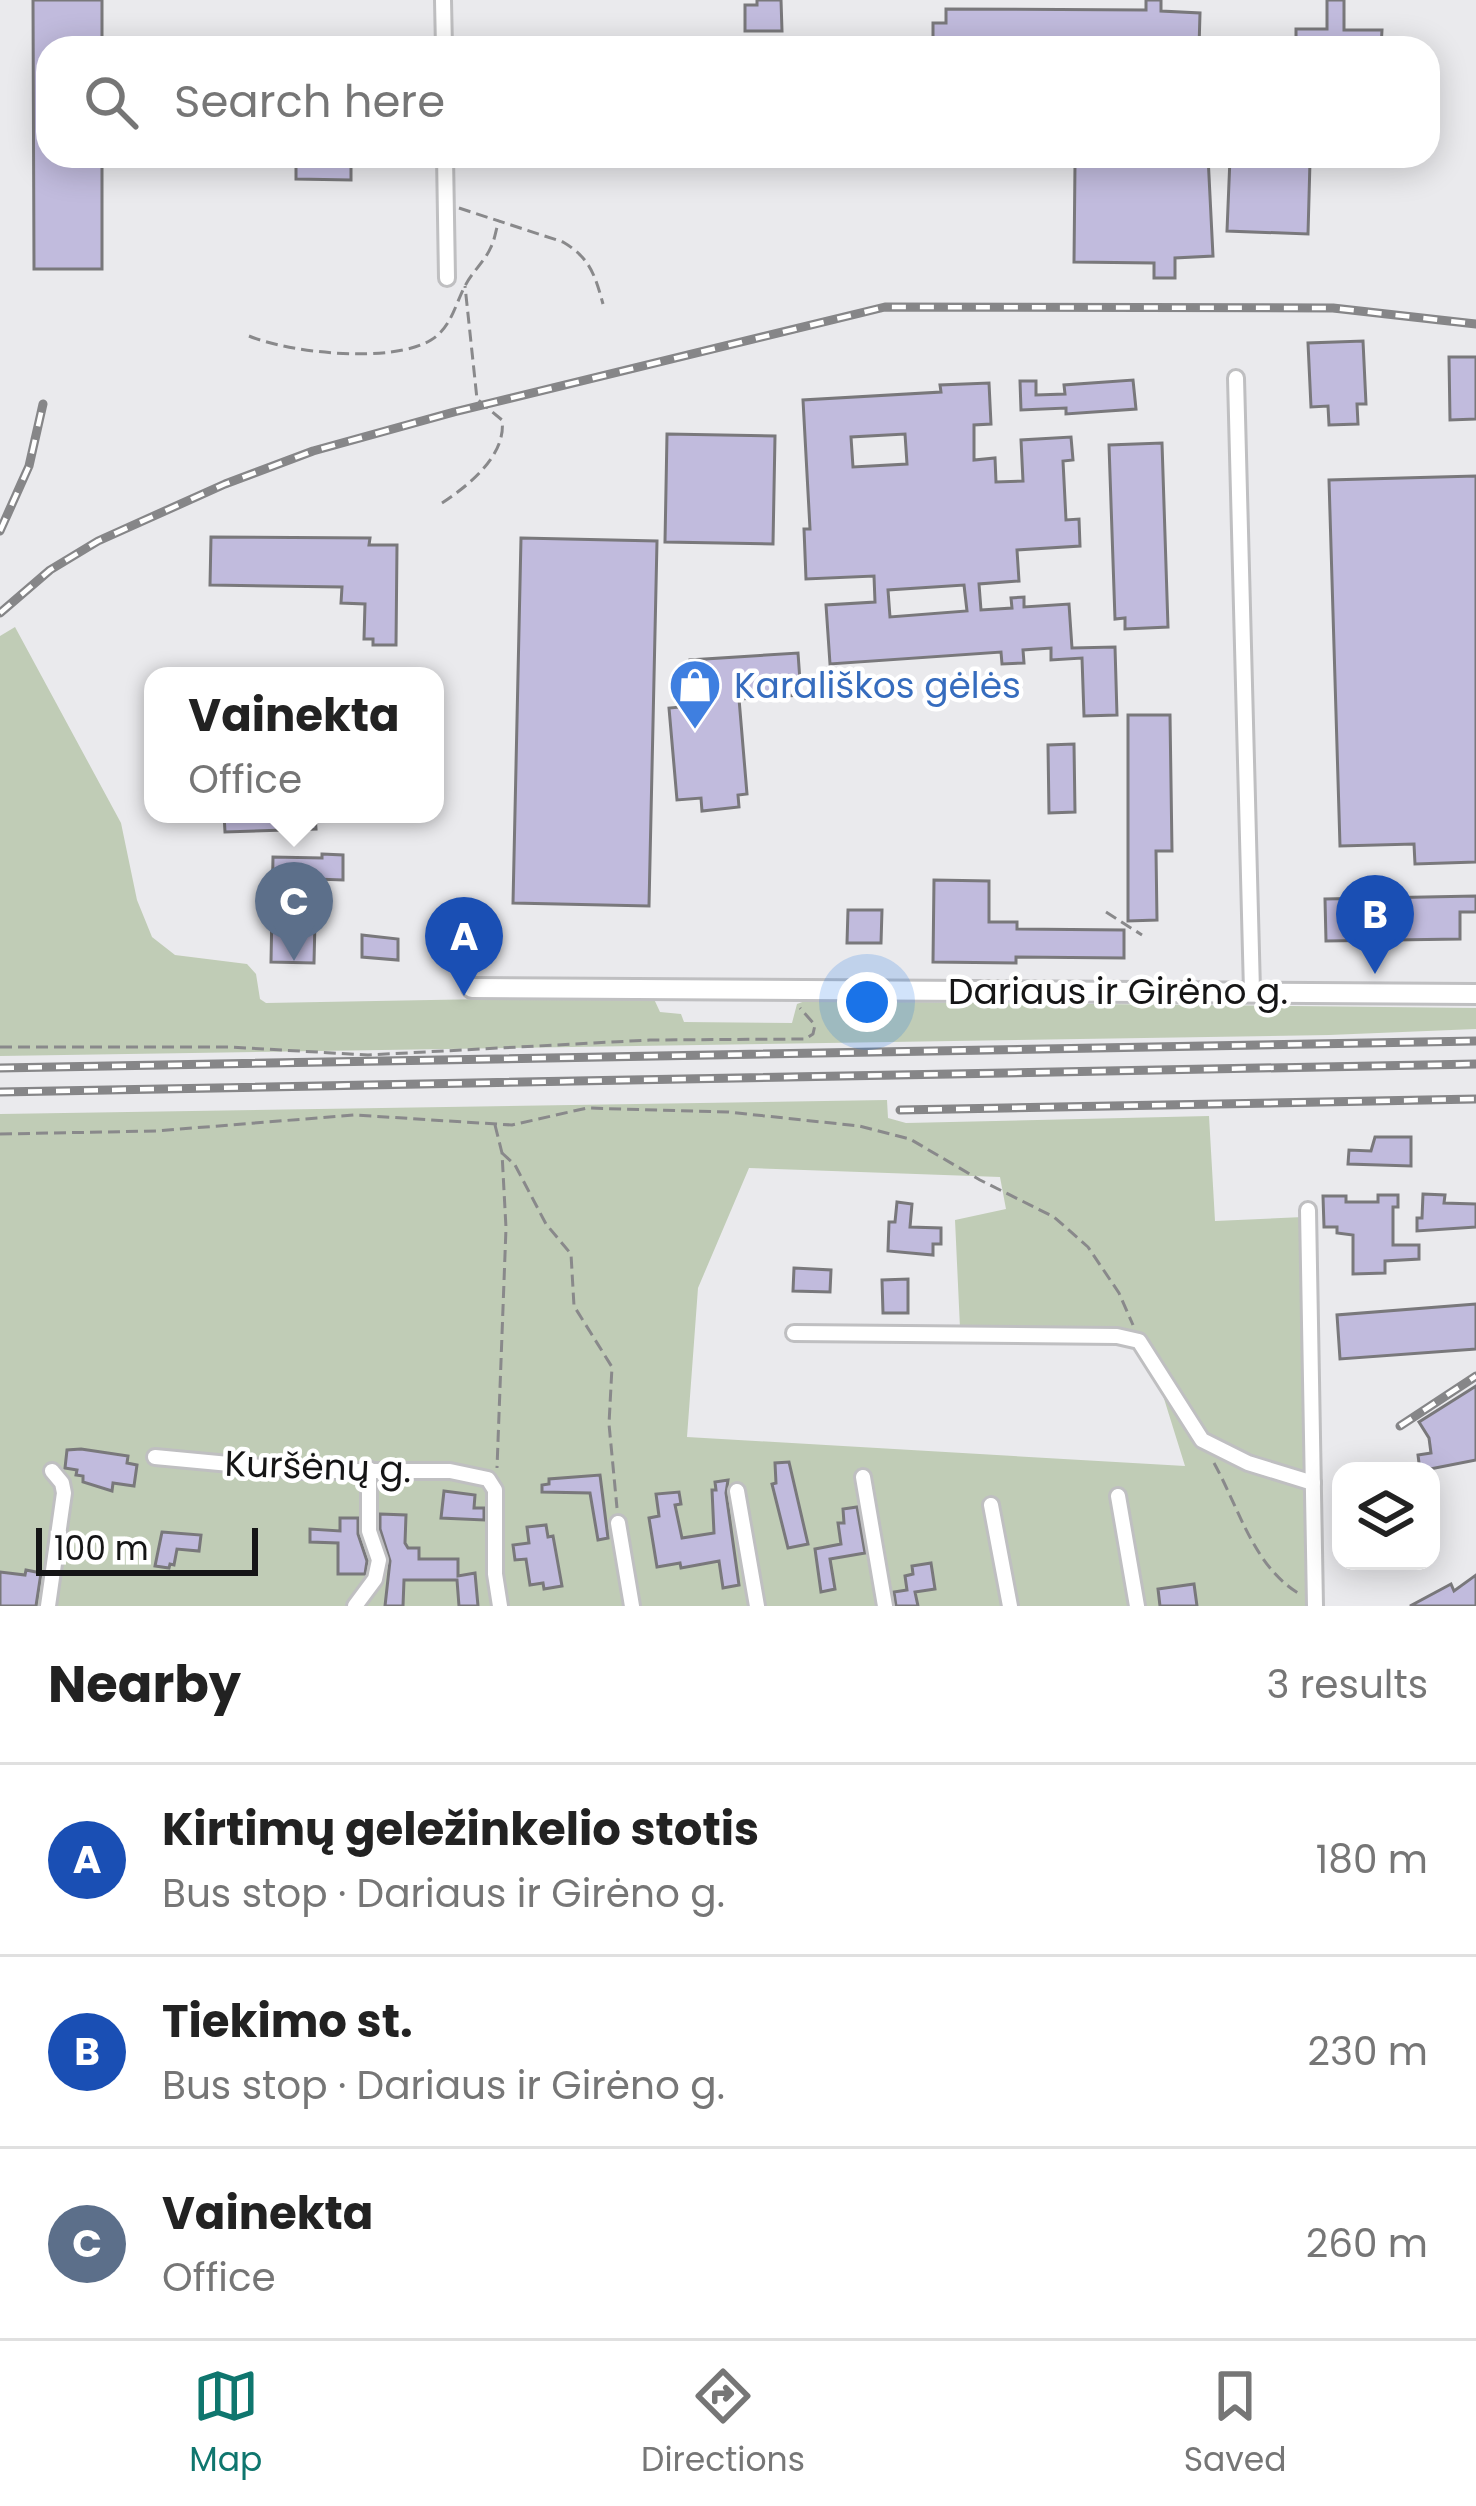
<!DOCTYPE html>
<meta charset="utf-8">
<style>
body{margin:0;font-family:Poppins,sans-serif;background:#f2f2f2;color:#222}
.controls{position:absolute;right:36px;bottom:36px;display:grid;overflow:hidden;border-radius:24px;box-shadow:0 6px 30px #0003}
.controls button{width:108px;height:108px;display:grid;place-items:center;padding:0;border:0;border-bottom:3px solid #e0e0e0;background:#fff;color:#222;font:60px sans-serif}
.scale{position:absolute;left:36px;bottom:30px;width:222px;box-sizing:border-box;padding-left:12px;border:6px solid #151516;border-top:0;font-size:33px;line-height:42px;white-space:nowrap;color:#151516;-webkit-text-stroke:9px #fff;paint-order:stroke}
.you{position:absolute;left:867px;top:1002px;width:42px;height:42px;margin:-30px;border:9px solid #fff;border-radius:50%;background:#1a73e8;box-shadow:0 0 0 18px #1a73e833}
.badge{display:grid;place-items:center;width:78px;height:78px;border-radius:50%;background:#0f766e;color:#fff;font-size:39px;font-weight:700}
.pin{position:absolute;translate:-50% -99px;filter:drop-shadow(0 3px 6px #0008)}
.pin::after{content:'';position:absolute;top:63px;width:42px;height:36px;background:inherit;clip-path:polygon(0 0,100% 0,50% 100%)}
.popup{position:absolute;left:144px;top:667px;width:300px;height:156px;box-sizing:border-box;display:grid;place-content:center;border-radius:24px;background:#fff;filter:drop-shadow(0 3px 9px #0005);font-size:39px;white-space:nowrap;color:#767676}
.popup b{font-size:45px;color:#222}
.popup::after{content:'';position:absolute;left:50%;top:100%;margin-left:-24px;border:24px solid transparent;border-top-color:#fff}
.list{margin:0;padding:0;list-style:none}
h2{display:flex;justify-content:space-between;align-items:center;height:156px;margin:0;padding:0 48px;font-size:51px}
h2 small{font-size:39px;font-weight:400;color:#767676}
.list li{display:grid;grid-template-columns:78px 1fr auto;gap:36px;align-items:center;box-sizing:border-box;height:192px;padding:0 48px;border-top:3px solid #e0e0e0}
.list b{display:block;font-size:45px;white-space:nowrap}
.list p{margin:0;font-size:39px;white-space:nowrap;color:#767676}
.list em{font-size:39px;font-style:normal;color:#767676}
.icon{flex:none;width:66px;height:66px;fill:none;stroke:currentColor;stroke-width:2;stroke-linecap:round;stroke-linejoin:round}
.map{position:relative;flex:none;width:1476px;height:1606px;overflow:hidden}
.search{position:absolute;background:#fff;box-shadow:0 6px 30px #0003;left:36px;right:36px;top:36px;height:132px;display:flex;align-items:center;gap:30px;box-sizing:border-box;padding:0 42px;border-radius:36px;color:#767676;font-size:45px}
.sheet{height:732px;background:#fff}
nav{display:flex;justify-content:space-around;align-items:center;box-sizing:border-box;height:168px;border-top:3px solid #e0e0e0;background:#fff;font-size:33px;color:#767676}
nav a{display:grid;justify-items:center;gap:6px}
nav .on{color:#0f766e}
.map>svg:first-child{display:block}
</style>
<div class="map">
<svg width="1476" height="1606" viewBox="0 0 1476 1606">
<rect width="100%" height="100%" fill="#eaeaed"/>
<g fill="#c0ccb6" fill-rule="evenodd">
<polygon points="15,627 121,823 137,900 152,937 175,955 247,964 256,974 260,999 266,1003 486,999 487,996 645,998 654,999 660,1012 681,1014 684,1022 792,1023 797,1004 805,1001 1476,1008 1476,1029 1329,1035 0,1056 0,636"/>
<path d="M887,1100L888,1118L906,1123L1209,1116L1215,1221L1303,1217L1308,1606H0V1114ZM749,1168L1000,1177L1006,1209L955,1220L960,1328L1127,1330L1161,1389L1185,1466L687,1437L698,1288Z"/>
</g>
<g fill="#c1bbdd" stroke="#79787b" stroke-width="3" fill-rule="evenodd">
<polygon points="33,0 102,0 102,48 48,48 48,156 102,156 102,269 34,269"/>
<polygon points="757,0 781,0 782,31 745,31 745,5 757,5"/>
<polygon points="1146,0 1161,0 1161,11 1200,13 1199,48 933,48 933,23 946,23 946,9 1146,10"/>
<polygon points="1327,0 1344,0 1344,30 1382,30 1381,48 1296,48 1296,29 1327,29"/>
<polygon points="1181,156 1208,156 1213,256 1175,258 1175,278 1154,278 1154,263 1074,262 1075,165 1181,166"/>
<polygon points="1230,158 1310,161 1308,234 1227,231"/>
<polygon points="296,165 351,166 351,180 296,179"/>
<polygon points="1363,341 1366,404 1357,404 1358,424 1329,425 1328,406 1311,407 1308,343"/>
<polygon points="1449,357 1476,357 1476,419 1450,420"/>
<polygon points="1133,380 1136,409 1066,414 1066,408 1021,410 1020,381 1036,381 1036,395 1065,394 1064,385"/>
<path d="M989,383L991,424L974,425V460L995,458L996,482L1023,481L1021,440L1071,437L1073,460L1063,461L1066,520L1079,519L1080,546L1017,550L1019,581L979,584L981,610L1012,608L1011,598L1024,597V607L1069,604L1072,648L1115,647L1117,715L1084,716L1082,658L1051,660V648L1023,650L1024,663L1002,664L1001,652L830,664L826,605L875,602L874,576L806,579L804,529H810L803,400L941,392L940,385ZM905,434L907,464L853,467L851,437ZM964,585L967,611L890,617L888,590Z"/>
<polygon points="667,434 775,436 773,544 665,542"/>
<polygon points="1162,443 1168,627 1125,629 1125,618 1115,619 1109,445"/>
<polygon points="1476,476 1476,862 1415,864 1414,844 1340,846 1329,480"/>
<polygon points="211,537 370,538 369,545 397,545 396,645 373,645 373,639 364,639 365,604 341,603 342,587 210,585"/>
<polygon points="521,538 657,541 649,906 513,903"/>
<polygon points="798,653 801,695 739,699 747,794 738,795 739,807 702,811 701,798 677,800 669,708 693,706 690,660"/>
<polygon points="1128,715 1170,715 1172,851 1156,851 1157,920 1128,921"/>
<polygon points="1074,744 1075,812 1049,813 1048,745"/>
<polygon points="224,814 258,814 258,819 315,814 316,829 225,832"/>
<polygon points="322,854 343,855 343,880 316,879 314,963 271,962 273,857 322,858"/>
<polygon points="934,880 989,881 989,922 1017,922 1017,929 1124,930 1124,958 1016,957 1016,963 933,962"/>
<polygon points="1476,896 1476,912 1460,912 1460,939 1326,941 1325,899"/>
<polygon points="848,910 882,910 881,943 847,943"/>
<polygon points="362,935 398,939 398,960 362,957"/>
<polygon points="1375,1137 1411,1137 1411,1166 1348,1164 1349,1150 1371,1151"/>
<polygon points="1423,1194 1445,1195 1444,1203 1476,1204 1476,1227 1417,1231 1417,1218 1422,1218"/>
<polygon points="1378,1195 1398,1195 1398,1207 1393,1207 1393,1245 1419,1245 1419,1259 1385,1261 1385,1273 1353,1274 1353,1235 1337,1233 1337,1227 1324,1227 1323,1196 1346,1196 1346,1202 1378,1202"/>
<polygon points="897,1202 912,1204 910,1227 941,1228 941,1244 933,1244 933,1255 888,1251 889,1222 895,1222"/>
<polygon points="794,1268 831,1270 830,1292 793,1291"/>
<polygon points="908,1279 908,1313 883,1313 882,1280"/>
<polygon points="1476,1304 1476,1349 1340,1359 1337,1315"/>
<polygon points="1476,1386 1476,1460 1420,1471 1418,1455 1431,1453 1429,1438 1419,1422"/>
<polygon points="81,1449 128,1456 127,1463 137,1465 134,1486 113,1483 112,1491 83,1482 83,1476 76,1475 77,1470 65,1468 67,1450"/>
<polygon points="789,1462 808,1544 788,1548 772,1484 776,1483 775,1463"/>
<polygon points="600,1475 608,1538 598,1540 590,1493 542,1492 542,1485 549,1484 549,1479"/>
<polygon points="728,1480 726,1493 739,1585 723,1588 719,1561 681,1568 680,1563 657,1567 649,1518 659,1516 656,1494 679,1492 681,1504 675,1505 682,1538 714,1533 712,1490 716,1490 715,1482"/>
<polygon points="444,1491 475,1495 474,1508 484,1508 484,1520 441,1518"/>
<polygon points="857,1507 865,1553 830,1559 835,1589 821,1592 815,1549 841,1544 838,1523 844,1523 843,1509"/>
<polygon points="380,1514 406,1515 405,1543 408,1548 419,1548 419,1559 458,1559 458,1576 475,1573 478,1606 459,1606 457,1580 404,1580 403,1606 385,1606 390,1561 380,1529"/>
<polygon points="340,1518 358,1518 358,1534 367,1561 365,1574 338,1574 338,1543 310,1542 310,1529 340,1531"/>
<polygon points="546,1525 548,1537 553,1536 562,1586 544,1589 543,1583 530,1585 526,1559 515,1560 513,1545 529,1543 527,1527"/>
<polygon points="162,1532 201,1535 199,1551 177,1549 174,1565 170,1564 169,1568 155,1566"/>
<polygon points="931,1563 935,1589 915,1592 918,1606 896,1606 894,1592 907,1590 905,1576 913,1574 912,1566"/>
<polygon points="26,1570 41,1573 36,1606 0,1606 0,1572 25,1575"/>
<polygon points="1476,1575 1476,1606 1410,1606 1451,1584 1454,1591"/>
<polygon points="1194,1584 1197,1606 1160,1606 1158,1589"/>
</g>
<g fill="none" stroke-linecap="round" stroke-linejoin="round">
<g stroke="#bfbfc1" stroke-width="20">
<g id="minor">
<polyline points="443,0 444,48"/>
<polyline points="445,156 447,278"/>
<polyline points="1236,378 1252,991"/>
<polyline points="1308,1210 1315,1606"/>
<polyline points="794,1333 1117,1336 1139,1341 1202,1440 1248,1463 1313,1483"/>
<polyline points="155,1457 304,1471 450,1471 488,1479 495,1490 495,1574 500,1606"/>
<polyline points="863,1477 885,1606"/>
<polyline points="737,1491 757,1606"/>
<polyline points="1118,1496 1137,1606"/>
<polyline points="991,1505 1010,1606"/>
<polyline points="618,1523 632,1606"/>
<polyline points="48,1606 64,1493 62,1483 52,1471"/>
<polyline points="355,1606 375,1579 379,1560 369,1531 369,1469"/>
</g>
</g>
<g stroke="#bfbfc1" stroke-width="24">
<polyline id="tertiary" points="472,988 1476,994"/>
</g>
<g stroke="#89898b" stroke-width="3" stroke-dasharray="12 6" stroke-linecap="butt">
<path d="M459,208L563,242C590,258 595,275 603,304"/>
<path d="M249,336C291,353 391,364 431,340C451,328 455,305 465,286C472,272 485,261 491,247C495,239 496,229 499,220"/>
<path d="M442,503C468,486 507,455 502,420L477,399L465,286"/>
<polyline points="1106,912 1142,935"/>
<polyline points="0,1047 229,1047 368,1055 650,1040 805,1039 813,1034 815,1025 800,1008"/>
<polyline points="495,1125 502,1153 506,1228 497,1468"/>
<polyline points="0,1134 156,1131 354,1115 512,1125 587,1108 728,1112 859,1126 910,1139 980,1180 1054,1217 1088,1247 1119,1293 1133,1325"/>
<polyline points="502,1153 515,1165 546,1224 571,1254 574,1306 612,1367 609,1424 617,1508"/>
<path d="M1214,1463C1239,1508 1253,1565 1298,1593"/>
</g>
<use href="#minor" stroke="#fff" stroke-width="14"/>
<use href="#tertiary" stroke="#fff" stroke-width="18"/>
<g stroke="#868688" stroke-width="9">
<g id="rail">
<polyline points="0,531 29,466 43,404"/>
<polyline points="0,613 50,570 98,541 225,484 313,451 454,412 885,307 1333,308 1476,324"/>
<polyline points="0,1068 1476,1041"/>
<polyline points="0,1092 1476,1064"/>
<polyline points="900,1110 1476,1099"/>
<polyline points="1400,1426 1476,1376"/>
</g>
</g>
<use href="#rail" stroke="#fff" stroke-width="4.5" stroke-dasharray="14" stroke-linecap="butt"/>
</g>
<defs>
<g id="shop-pin" transform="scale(2.7)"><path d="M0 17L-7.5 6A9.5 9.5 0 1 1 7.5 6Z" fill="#3f7fe0" stroke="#fff"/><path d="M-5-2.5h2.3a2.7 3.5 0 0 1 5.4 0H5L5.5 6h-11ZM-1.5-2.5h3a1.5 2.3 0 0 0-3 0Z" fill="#fff"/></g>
</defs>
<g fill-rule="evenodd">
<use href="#shop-pin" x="695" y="685"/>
</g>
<g text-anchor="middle" stroke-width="9" stroke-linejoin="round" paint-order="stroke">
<g font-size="36" fill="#366cbe" stroke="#fff" text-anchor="start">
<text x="734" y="698">Karališkos gėlės</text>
</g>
<g font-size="36" fill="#151516" stroke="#fff">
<text x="1118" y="1004">Dariaus ir Girėno g.</text>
<text transform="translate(318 1466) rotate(2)" y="13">Kuršėnų g.</text>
</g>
</g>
</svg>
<div class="controls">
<button><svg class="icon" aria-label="layers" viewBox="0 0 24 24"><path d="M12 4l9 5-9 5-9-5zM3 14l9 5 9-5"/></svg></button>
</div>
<div class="scale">100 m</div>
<div class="you"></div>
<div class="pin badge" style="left:464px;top:996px;background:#1a4fb4">A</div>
<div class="pin badge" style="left:1375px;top:974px;background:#1a4fb4">B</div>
<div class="pin badge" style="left:294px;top:961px;background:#5c6f8a">C</div>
<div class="popup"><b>Vainekta</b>Office</div>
<div class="search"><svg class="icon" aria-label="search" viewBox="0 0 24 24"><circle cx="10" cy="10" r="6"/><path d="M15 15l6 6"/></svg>Search here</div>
</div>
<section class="sheet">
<h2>Nearby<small>3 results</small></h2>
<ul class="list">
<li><span class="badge" style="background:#1a4fb4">A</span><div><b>Kirtimų geležinkelio stotis</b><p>Bus stop · Dariaus ir Girėno g.</p></div><em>180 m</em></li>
<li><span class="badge" style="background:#1a4fb4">B</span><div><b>Tiekimo st.</b><p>Bus stop · Dariaus ir Girėno g.</p></div><em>230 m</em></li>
<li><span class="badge" style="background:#5c6f8a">C</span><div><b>Vainekta</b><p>Office</p></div><em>260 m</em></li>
</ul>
</section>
<nav>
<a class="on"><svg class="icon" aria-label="map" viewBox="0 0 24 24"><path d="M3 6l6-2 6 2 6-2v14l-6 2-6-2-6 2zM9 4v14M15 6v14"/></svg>Map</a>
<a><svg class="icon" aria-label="directions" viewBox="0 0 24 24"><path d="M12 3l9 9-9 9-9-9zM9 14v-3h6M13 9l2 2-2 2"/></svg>Directions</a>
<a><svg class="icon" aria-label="saved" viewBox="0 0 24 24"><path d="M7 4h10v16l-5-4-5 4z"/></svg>Saved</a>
</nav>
